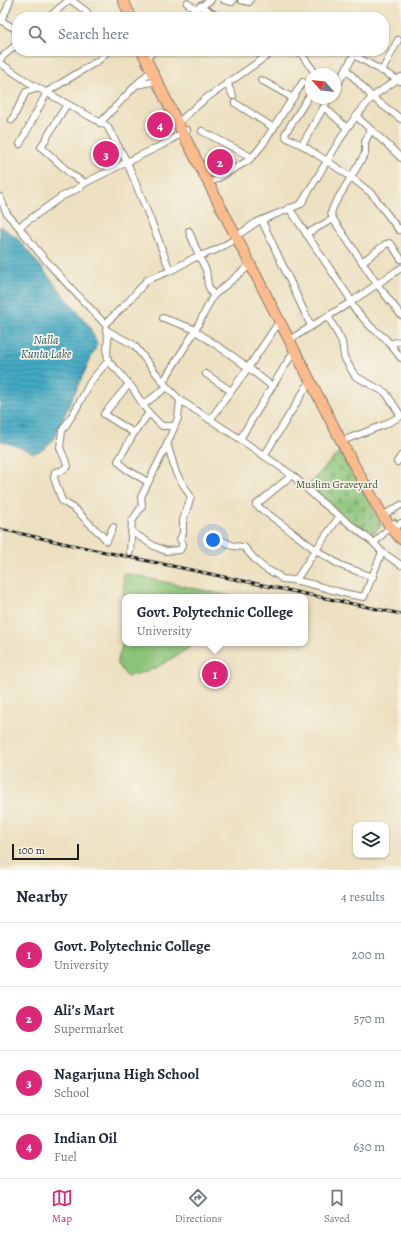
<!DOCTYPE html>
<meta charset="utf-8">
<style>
body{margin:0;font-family:Alegreya,serif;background:#f6f6f7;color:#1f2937}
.controls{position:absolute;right:12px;bottom:12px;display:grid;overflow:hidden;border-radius:8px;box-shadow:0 1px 3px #0004}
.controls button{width:36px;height:36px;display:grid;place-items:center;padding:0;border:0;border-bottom:1px solid #e0e1e3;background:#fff;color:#1f2937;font:20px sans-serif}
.compass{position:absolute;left:305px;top:68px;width:36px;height:36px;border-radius:50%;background:#fff;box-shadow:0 1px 3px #0004;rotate:297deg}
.scale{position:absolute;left:12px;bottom:10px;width:67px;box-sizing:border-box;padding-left:4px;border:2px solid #1c1c1c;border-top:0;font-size:11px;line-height:14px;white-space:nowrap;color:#1c1c1c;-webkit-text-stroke:3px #f7f3e8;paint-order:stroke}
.you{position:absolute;left:213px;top:540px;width:14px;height:14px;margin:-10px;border:3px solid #fff;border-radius:50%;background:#1a73e8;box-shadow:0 0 0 6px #1a73e833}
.badge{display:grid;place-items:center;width:26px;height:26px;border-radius:50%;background:#db2777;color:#fff;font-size:13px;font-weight:700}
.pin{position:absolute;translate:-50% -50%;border:2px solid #fff;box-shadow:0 1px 4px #0006}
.popup{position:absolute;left:122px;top:594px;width:186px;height:52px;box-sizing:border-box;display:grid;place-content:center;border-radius:8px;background:#fff;filter:drop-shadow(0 1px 3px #0005);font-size:13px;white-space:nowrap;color:#747a83}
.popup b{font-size:15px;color:#1f2937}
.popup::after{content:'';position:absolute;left:50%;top:100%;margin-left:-8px;border:8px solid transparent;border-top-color:#fff}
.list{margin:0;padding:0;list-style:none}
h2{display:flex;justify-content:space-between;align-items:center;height:52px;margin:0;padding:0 16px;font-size:17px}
h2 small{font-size:13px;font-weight:400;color:#747a83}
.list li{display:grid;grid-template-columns:26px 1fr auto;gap:12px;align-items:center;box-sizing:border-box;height:64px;padding:0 16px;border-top:1px solid #e0e1e3}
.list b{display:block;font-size:15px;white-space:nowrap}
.list p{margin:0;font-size:13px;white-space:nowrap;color:#747a83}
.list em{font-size:13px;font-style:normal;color:#747a83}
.icon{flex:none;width:22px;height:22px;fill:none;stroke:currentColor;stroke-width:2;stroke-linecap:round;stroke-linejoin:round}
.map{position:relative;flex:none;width:401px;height:870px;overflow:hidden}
.search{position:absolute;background:#fff;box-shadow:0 1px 3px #0004;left:12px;right:12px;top:12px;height:44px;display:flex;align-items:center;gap:10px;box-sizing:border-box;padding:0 14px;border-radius:16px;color:#747a83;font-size:15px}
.sheet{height:308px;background:#fff}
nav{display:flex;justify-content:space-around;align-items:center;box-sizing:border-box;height:56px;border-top:1px solid #e0e1e3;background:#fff;font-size:11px;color:#747a83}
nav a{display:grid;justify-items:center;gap:2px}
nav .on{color:#db2777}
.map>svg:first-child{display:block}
</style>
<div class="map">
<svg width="401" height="870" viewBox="0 0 401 870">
<defs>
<pattern id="cemetery-stones" width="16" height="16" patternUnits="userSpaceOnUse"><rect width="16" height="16" fill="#8bc478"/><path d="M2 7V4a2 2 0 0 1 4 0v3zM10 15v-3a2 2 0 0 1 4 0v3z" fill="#77a867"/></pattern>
<pattern id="water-rules" width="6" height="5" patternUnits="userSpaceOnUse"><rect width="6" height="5" fill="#42a9c2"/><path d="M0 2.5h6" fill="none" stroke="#36899d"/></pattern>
</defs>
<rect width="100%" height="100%" fill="#f7f3e8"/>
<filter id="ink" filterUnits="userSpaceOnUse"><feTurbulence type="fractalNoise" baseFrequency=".025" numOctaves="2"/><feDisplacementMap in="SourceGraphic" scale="8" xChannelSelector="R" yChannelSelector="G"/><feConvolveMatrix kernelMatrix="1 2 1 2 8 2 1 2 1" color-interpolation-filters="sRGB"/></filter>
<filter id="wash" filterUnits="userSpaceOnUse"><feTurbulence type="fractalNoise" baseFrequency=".012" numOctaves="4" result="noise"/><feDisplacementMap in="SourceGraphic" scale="16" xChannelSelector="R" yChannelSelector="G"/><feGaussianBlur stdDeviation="0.9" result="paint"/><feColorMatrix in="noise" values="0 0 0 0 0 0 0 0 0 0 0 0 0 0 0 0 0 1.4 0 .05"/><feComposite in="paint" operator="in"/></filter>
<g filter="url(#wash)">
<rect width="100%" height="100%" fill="#ede0c0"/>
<g fill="#8bc478" stroke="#54704a">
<polygon points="123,573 235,597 125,597 125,627"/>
<polygon points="125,635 125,643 197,643 156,668 127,677 117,663"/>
</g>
<polygon fill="url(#cemetery-stones)" stroke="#54704a" points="341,450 382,525 369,538 307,486"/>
<polygon fill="url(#water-rules)" stroke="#2f626f" points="0,226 18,239 89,326 97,343 95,349 54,438 44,449 34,453 0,440"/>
</g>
<g filter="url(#ink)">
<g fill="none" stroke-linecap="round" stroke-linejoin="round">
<g stroke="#847e6e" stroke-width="8">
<g id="minor">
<polyline points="71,0 87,12"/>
<polyline points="224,0 232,2 233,0"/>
<polyline points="241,0 249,2 250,0"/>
<polyline points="187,3 196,9"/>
<polyline points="200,6 219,17"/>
<polyline points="49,17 69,0"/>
<polyline points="184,17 211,0"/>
<polyline points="0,20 17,30"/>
<polyline points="1,20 7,9 10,0"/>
<polyline points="299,51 316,74"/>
<polyline points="150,55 154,51"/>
<polyline points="354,55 400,81"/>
<polyline points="0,59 17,44"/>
<polyline points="0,63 31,84 107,126 127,162 162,145 187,130"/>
<polyline points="346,69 372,97 347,128 327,161 351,177 372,194 399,230 401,228"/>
<polyline points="382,71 398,40"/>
<polyline points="401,77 372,97 401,119"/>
<polyline points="261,80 293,98"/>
<polyline points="227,83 233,96"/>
<polyline points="136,85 152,70"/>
<polyline points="335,89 356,51"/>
<polyline points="235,103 274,128"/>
<polyline points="324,107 347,128"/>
<polyline points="356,116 391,148 401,158"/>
<polyline points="182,119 205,99 274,51"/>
<polyline points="12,120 26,92 39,88"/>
<polyline points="100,123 136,85 158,81"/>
<polyline points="202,131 251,157"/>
<polyline points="20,144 47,92 99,60 108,51"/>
<polyline points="302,145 287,138 285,134 311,93"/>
<polyline points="215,180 249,160 255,154 263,144 303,82"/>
<polyline points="85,183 127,162 157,236 170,271"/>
<polyline points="0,197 7,214 19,227 61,197 79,188 85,183 72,175 41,147 67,104"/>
<polyline points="289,208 349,297 353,307 371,327 386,339 401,358"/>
<polyline points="333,219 331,213 334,205 365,154 365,142 371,130"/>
<polyline points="262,221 311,326"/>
<path d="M19,227C44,261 75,292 105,324L129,301L147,280L170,271L194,258L216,250L237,238"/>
<polyline points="189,231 199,256 206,270 208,285 213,296"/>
<polyline points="241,233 257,222 301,204 327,161 302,145 329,98"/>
<polyline points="306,234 333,219 377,284 401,315"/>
<polyline points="362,262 386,244 389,243 392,245 401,259"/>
<polyline points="328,316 342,342 344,357 355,376 386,393 401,416 384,425 347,439"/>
<polyline points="163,318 191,328 234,357 272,386"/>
<polyline points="106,329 108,338 107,352 108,361 119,372 133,389 143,405 167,387"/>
<polyline points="106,330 134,345 167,387 180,400 240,439 292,475 319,500 374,543 382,552 401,565"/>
<polyline points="294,337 351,302 401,268"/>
<polyline points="390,344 401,341"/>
<polyline points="108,361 91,381 75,411 62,431 60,448 68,466 61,471 55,472 54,478 62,501 75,509 97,531 100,533 107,541 113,527"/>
<polyline points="206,374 231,391"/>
<polyline points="163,382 195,331 213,296 250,265"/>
<polyline points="129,384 104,414 134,433 118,461 126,469 148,482"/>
<polyline points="149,413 162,426 174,426"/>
<polyline points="210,420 248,368 279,322"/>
<polyline points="134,433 149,413 143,405"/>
<polyline points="240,439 294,351"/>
<polyline points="264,456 310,381"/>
<polyline points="397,462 401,456"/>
<polyline points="292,475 256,505 316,550 340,565 373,577"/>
<polyline points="387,513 401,505"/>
<polyline points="397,526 401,523"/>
<polyline points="132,532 154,546 166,551 180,550 183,544 180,539 183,533 183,520 191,497 176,473 167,443"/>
<path d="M221,540L233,546L244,547C251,555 258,565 268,570C274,574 277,573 282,579C302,580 320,587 340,592C348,595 356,595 364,597L382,552"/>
<polyline points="374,543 394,523"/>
<polyline points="130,552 132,521 142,506 141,497 165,449 178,418 180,400"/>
<polyline points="296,580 313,554 339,517"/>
</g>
</g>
<g stroke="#847e6e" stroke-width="12">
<g id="highway">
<polyline points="123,0 131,17"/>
<polyline points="142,51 177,122 349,456 380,511 390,526 401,539"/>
</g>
</g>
<use href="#minor" stroke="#fff" stroke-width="6"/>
<use href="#highway" stroke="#fbbb8d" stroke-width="10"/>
<g stroke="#1c1c1c" stroke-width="3">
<polyline id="rail" points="0,529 72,545 401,614"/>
</g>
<use href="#rail" stroke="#f7f3e8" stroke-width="1.5" stroke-dasharray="4.5" stroke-linecap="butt"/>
</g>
</g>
<g text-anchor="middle" stroke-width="3.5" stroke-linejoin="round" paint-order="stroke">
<g font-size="11" fill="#43573c" stroke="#f7f3e8">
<text x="337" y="488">Muslim Graveyard</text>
</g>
<g font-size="12" font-style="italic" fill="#2d5b67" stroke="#f7f3e8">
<text x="46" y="344">Nalla<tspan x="46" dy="14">Kunta Lake</tspan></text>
</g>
</g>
</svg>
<div class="controls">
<button><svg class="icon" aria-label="layers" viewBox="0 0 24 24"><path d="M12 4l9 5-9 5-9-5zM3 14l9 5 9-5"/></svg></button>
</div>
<svg class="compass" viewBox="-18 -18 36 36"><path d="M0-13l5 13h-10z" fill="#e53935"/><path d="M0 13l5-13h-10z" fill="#747a83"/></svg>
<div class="scale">100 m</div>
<div class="you"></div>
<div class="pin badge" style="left:215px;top:674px">1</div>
<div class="popup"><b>Govt. Polytechnic College</b>University</div>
<div class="pin badge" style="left:220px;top:162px">2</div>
<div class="pin badge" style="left:106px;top:154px">3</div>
<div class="pin badge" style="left:160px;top:125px">4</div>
<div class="search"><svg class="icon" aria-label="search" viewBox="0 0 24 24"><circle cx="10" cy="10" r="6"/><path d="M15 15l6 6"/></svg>Search here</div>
</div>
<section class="sheet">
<h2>Nearby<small>4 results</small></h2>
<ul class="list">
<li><span class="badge">1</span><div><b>Govt. Polytechnic College</b><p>University</p></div><em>200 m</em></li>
<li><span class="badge">2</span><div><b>Ali’s Mart</b><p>Supermarket</p></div><em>570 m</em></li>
<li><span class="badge">3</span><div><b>Nagarjuna High School</b><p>School</p></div><em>600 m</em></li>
<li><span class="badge">4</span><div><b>Indian Oil</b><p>Fuel</p></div><em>630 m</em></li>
</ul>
</section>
<nav>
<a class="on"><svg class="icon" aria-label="map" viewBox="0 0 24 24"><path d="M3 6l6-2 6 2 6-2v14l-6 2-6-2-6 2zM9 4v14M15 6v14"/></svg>Map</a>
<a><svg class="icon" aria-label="directions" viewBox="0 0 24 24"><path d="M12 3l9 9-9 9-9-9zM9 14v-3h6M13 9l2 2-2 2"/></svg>Directions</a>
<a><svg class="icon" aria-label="saved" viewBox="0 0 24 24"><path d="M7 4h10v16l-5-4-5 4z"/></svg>Saved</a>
</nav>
